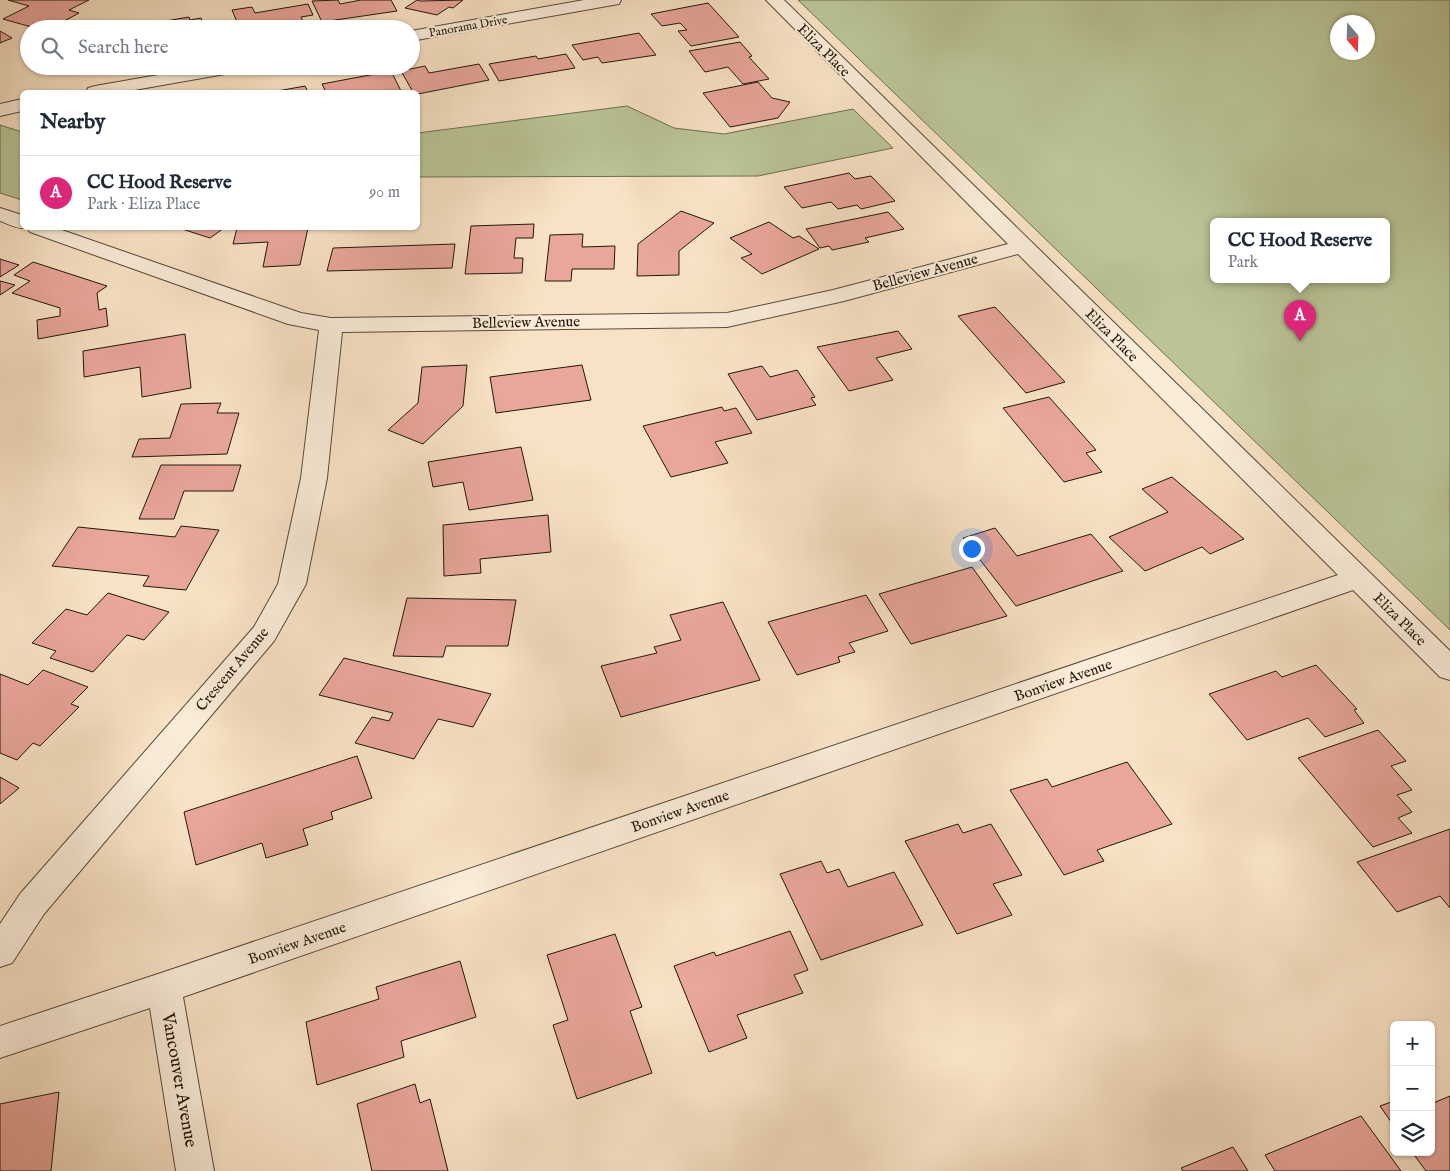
<!DOCTYPE html>
<meta charset="utf-8">
<style>
body{margin:0;font-family:"IM FELL English",serif;background:#f6f6f7;color:#1f2937}
.controls{position:absolute;right:15px;bottom:15px;display:grid;overflow:hidden;border-radius:8px;box-shadow:0 1px 4px #0004}
.controls button{width:45px;height:45px;display:grid;place-items:center;padding:0;border:0;border-bottom:1px solid #e0e1e3;background:#fff;color:#1f2937;font:25px sans-serif}
.compass{position:absolute;left:1330px;top:15px;width:45px;height:45px;border-radius:50%;background:#fff;box-shadow:0 1px 4px #0004;rotate:161deg}
.you{position:absolute;left:971px;top:548px;width:18px;height:18px;margin:-12px;border:4px solid #fff;border-radius:50%;background:#1a73e8;box-shadow:0 0 0 8px #1a73e833}
.badge{display:grid;place-items:center;width:32px;height:32px;border-radius:50%;background:#db2777;color:#fff;font-size:16px;font-weight:700}
.pin{position:absolute;translate:-50% -41px;filter:drop-shadow(0 1px 2px #0008)}
.pin::after{content:'';position:absolute;top:26px;width:18px;height:15px;background:inherit;clip-path:polygon(0 0,100% 0,50% 100%)}
.popup{position:absolute;left:1210px;top:218px;width:180px;height:65px;box-sizing:border-box;display:grid;place-content:center;border-radius:8px;background:#fff;filter:drop-shadow(0 1px 4px #0005);font-size:16px;white-space:nowrap;color:#747a83}
.popup b{font-size:19px;color:#1f2937}
.popup::after{content:'';position:absolute;left:50%;top:100%;margin-left:-10px;border:10px solid transparent;border-top-color:#fff}
.list{margin:0;padding:0;list-style:none}
h2{display:flex;justify-content:space-between;align-items:center;height:65px;margin:0;padding:0 20px;font-size:21px}
h2 small{font-size:16px;font-weight:400;color:#747a83}
.list li{display:grid;grid-template-columns:32px 1fr auto;gap:15px;align-items:center;box-sizing:border-box;height:75px;padding:0 20px;border-top:1px solid #e0e1e3}
.list b{display:block;font-size:19px;white-space:nowrap}
.list p{margin:0;font-size:16px;white-space:nowrap;color:#747a83}
.list em{font-size:16px;font-style:normal;color:#747a83}
.icon{flex:none;width:28px;height:28px;fill:none;stroke:currentColor;stroke-width:2;stroke-linecap:round;stroke-linejoin:round}
.map{position:relative;flex:none;width:1450px;height:1171px;overflow:hidden}
.search{position:absolute;background:#fff;box-shadow:0 1px 4px #0004;left:20px;top:20px;width:400px;height:55px;display:flex;align-items:center;gap:12px;box-sizing:border-box;padding:0 18px;border-radius:28px;color:#747a83;font-size:19px}
.panel{position:absolute;background:#fff;box-shadow:0 1px 4px #0004;left:20px;top:90px;width:400px;height:140px;border-radius:8px}
.map>svg:first-child{display:block}
</style>
<div class="map">
<svg width="1450" height="1171" viewBox="0 0 1450 1171">
<rect width="100%" height="100%" fill="#f8e2c5"/>
<filter id="stains"><feTurbulence type="fractalNoise" baseFrequency=".004" numOctaves="4"/><feColorMatrix values="0 0 0 0 .2 0 0 0 0 .09 0 0 0 0 .02 0 0 0 .5 -.17"/></filter>
<radialGradient id="worn" r=".72"><stop offset=".6" stop-color="#630" stop-opacity="0"/><stop offset="1" stop-color="#630" stop-opacity=".3"/></radialGradient>
<g fill="#bac496" stroke="#6d6e51" fill-rule="evenodd">
<path d="M798,0H1450V630ZM1338,22H1368V52H1338ZM1214,222H1386V280H1214Z"/>
<polygon points="627,106 674,128 724,134 853,109 893,148 758,176 418,177 418,133"/>
<polygon points="0,125 22,132 22,200 0,193"/>
</g>
<g fill="#e9a69b" stroke="#20170c">
<polygon points="8,0 89,0 69,10 79,13 53,27 43,24 35,28 3,19 29,6"/>
<polygon points="338,0 340,4 361,0 391,0 397,11 322,22 312,1"/>
<polygon points="417,0 420,1 463,0 453,8 449,7 437,15 405,8"/>
<polygon points="708,3 739,37 691,46 678,31 687,30 680,23 662,26 651,14"/>
<polygon points="308,4 313,15 301,17 303,21 270,27 271,29 240,29 232,10 252,7 255,13"/>
<polygon points="189,17 190,20 201,18 203,24 212,22 215,29 233,25 235,29 156,29 154,23"/>
<polygon points="0,31 12,38 0,43"/>
<polygon points="639,33 656,55 602,63 598,57 583,60 572,45"/>
<polygon points="740,42 752,56 749,57 769,79 743,84 728,67 705,72 689,51"/>
<polygon points="566,54 575,68 499,81 489,64 536,56 538,59"/>
<polygon points="479,64 489,80 418,94 413,92 401,71 425,66 429,73"/>
<polygon points="69,66 114,66 71,73"/>
<polygon points="391,71 401,91 392,92 326,92 322,84"/>
<polygon points="758,82 772,98 790,102 778,118 730,127 703,93"/>
<polygon points="305,86 308,92 272,92"/>
<polygon points="849,173 855,179 871,176 895,201 861,209 857,205 838,209 831,202 802,208 784,187"/>
<polygon points="681,211 714,223 679,251 679,275 637,276 638,244"/>
<polygon points="888,212 904,229 865,238 869,242 832,250 829,246 820,248 806,229"/>
<polygon points="769,222 793,238 799,236 819,249 762,274 741,258 752,254 730,238"/>
<polygon points="534,224 533,238 516,238 514,258 523,258 522,273 465,274 471,226"/>
<polygon points="179,228 224,228 210,238"/>
<polygon points="237,228 308,228 300,265 263,267 268,242 233,244"/>
<polygon points="583,234 582,247 615,246 614,269 572,269 571,281 545,281 550,235"/>
<polygon points="455,244 452,268 327,271 333,248"/>
<polygon points="0,259 19,265 0,277"/>
<polygon points="33,262 107,286 97,293 99,310 106,308 108,326 38,339 37,320 60,316 60,308 12,293 30,281 14,275"/>
<polygon points="0,281 15,285 0,295"/>
<polygon points="995,307 1065,382 1026,393 958,316"/>
<polygon points="898,331 912,349 876,358 893,380 849,391 817,347"/>
<polygon points="185,334 191,388 142,397 140,367 84,377 83,351"/>
<polygon points="467,365 463,406 423,444 388,430 418,403 422,367"/>
<polygon points="582,365 591,400 496,413 490,377"/>
<polygon points="762,366 770,377 797,370 815,397 811,398 816,405 757,420 728,374"/>
<polygon points="1049,397 1096,450 1086,453 1102,472 1064,482 1003,408"/>
<polygon points="221,403 217,413 239,413 227,454 132,457 139,439 170,438 181,404"/>
<polygon points="722,407 724,411 736,408 752,433 715,442 728,463 671,477 643,426"/>
<polygon points="521,447 533,500 469,510 463,482 433,487 428,462"/>
<polygon points="161,465 241,465 233,491 184,491 174,519 139,519"/>
<polygon points="1172,477 1244,539 1210,554 1202,547 1145,571 1109,537 1168,512 1142,489"/>
<polygon points="548,515 551,552 480,559 481,573 444,576 443,525"/>
<polygon points="181,526 219,530 186,590 143,586 149,576 52,566 78,527 175,537"/>
<polygon points="995,528 1017,556 1091,534 1123,571 1016,606 963,538"/>
<polygon points="972,567 1007,616 911,644 879,594"/>
<polygon points="108,593 169,612 144,640 127,635 93,672 50,658 56,651 32,643 66,609 87,615"/>
<polygon points="866,595 888,631 849,643 855,652 838,657 840,662 797,675 768,622"/>
<polygon points="407,598 516,600 508,646 446,646 443,657 393,656"/>
<polygon points="723,602 760,680 621,717 601,666 657,653 654,647 681,640 670,615"/>
<polygon points="344,658 491,694 473,727 438,719 414,759 355,743 372,717 389,721 393,713 319,695"/>
<polygon points="1316,665 1357,709 1354,710 1364,723 1325,737 1308,718 1247,740 1209,694 1276,671 1282,677"/>
<polygon points="43,670 88,687 71,704 79,707 40,746 33,743 17,760 0,753 0,674 28,685"/>
<polygon points="1378,730 1406,761 1391,766 1412,790 1397,795 1412,812 1398,818 1412,833 1373,847 1298,758"/>
<polygon points="357,756 372,798 331,812 333,819 303,829 308,845 266,858 262,843 196,865 184,812"/>
<polygon points="1127,762 1172,824 1097,850 1104,861 1064,875 1010,790 1047,779 1052,787"/>
<polygon points="0,777 19,788 0,804"/>
<polygon points="958,824 963,833 991,824 1022,875 993,884 1012,915 957,934 905,841"/>
<polygon points="1450,829 1450,908 1440,896 1397,912 1357,862"/>
<polygon points="821,861 827,873 839,869 848,887 894,872 923,925 821,960 780,874"/>
<polygon points="790,931 808,970 794,975 803,993 737,1015 747,1038 709,1052 674,966 714,952 716,956"/>
<polygon points="615,934 642,1007 630,1011 652,1073 577,1099 553,1025 568,1020 547,955"/>
<polygon points="460,961 476,1017 401,1041 404,1057 317,1085 306,1022 379,999 376,987"/>
<polygon points="415,1084 420,1103 430,1099 448,1171 372,1171 357,1104"/>
<polygon points="59,1092 51,1171 0,1171 0,1104"/>
<polygon points="1450,1096 1450,1171 1426,1171 1412,1152 1431,1152 1431,1104"/>
<polygon points="1394,1101 1394,1126 1380,1106"/>
<polygon points="1361,1116 1401,1171 1275,1171 1265,1155"/>
<polygon points="1233,1147 1248,1171 1183,1171 1181,1168"/>
</g>
<g fill="none" stroke-linecap="round" stroke-linejoin="round">
<g stroke="#564a3a" stroke-width="2">
<g id="minor">
<polygon points="584,0 621,0 619,4 613,5 411,41 411,31"/>
<polygon points="766,0 784,0 1450,651 1450,680 1440,677 1353,590 183,997 214,1171 176,1171 150,1008 0,1058 0,1026 164,972 1338,575 1018,254 844,301 727,327 342,332 327,478 306,584 274,641 44,914 12,963 0,967 0,924 20,894 254,627 278,584 301,478 319,330 288,324 30,232 27,228 56,228 301,313 331,318 727,313 833,290 1008,244"/>
<polygon points="210,66 251,66 248,70 242,71 123,92 86,92 88,88 95,86"/>
<polygon points="22,99 22,111 0,116 0,104"/>
<path d="M0,208L22,215V228H25C17,229 8,224 0,221Z"/>
</g>
</g>
<use href="#minor" fill="#faecd9" fill-rule="evenodd"/>
</g>
<g text-anchor="middle" stroke-width="4" stroke-linejoin="round" paint-order="stroke">
<g font-size="12" fill="#20170c" stroke="#faecd9">
<text transform="translate(468 26) rotate(-10)" y="4">Panorama Drive</text>
</g>
<g font-size="15" fill="#20170c" stroke="#faecd9">
<text transform="translate(824 50) rotate(45)" y="5">Eliza Place</text>
<text transform="translate(925 272) rotate(-15)" y="5">Belleview Avenue</text>
<text transform="translate(526 322) rotate(-1)" y="5">Belleview Avenue</text>
<text transform="translate(1112 335) rotate(45)" y="5">Eliza Place</text>
<text transform="translate(1400 619) rotate(45)" y="5">Eliza Place</text>
<text transform="translate(232 669) rotate(-50)" y="5">Crescent Avenue</text>
<text transform="translate(1063 680) rotate(-19)" y="5">Bonview Avenue</text>
<text transform="translate(680 811) rotate(-19)" y="5">Bonview Avenue</text>
<text transform="translate(297 943) rotate(-19)" y="5">Bonview Avenue</text>
</g>
<g font-size="18" fill="#20170c" stroke="#faecd9">
<text transform="translate(180 1080) rotate(80)" y="6">Vancouver Avenue</text>
</g>
</g>
<rect width="100%" height="100%" filter="url(#stains)"/>
<rect width="100%" height="100%" fill="url(#worn)"/>
</svg>
<div class="controls">
<button>+</button>
<button>−</button>
<button><svg class="icon" aria-label="layers" viewBox="0 0 24 24"><path d="M12 4l9 5-9 5-9-5zM3 14l9 5 9-5"/></svg></button>
</div>
<svg class="compass" viewBox="-18 -18 36 36"><path d="M0-13l5 13h-10z" fill="#e53935"/><path d="M0 13l5-13h-10z" fill="#747a83"/></svg>
<div class="you"></div>
<div class="pin badge" style="left:1300px;top:341px">A</div>
<div class="popup"><b>CC Hood Reserve</b>Park</div>
<div class="search"><svg class="icon" aria-label="search" viewBox="0 0 24 24"><circle cx="10" cy="10" r="6"/><path d="M15 15l6 6"/></svg>Search here</div>
<section class="panel">
<h2>Nearby<small></small></h2>
<ul class="list">
<li><span class="badge">A</span><div><b>CC Hood Reserve</b><p>Park · Eliza Place</p></div><em>90 m</em></li>
</ul>
</section>
</div>
